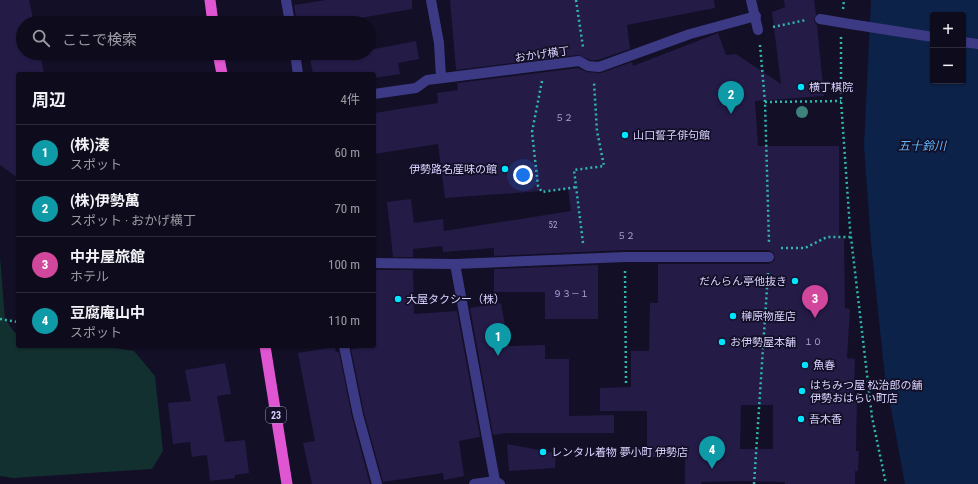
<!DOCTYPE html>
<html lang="ja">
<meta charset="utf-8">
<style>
body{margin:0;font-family:"Roboto Condensed","Noto Sans JP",sans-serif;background:#1c1929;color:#f1f3f6}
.controls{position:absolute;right:12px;top:12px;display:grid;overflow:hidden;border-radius:4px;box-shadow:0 1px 3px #0004}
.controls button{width:36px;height:36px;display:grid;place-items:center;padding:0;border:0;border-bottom:1px solid #2e2b3b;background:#0e0b1c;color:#f1f3f6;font:20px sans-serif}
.you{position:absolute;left:523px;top:175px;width:14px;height:14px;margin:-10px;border:3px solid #fff;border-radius:50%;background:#1a73e8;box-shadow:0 0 0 6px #1a73e833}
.badge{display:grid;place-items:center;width:26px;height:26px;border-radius:50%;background:#00e5ff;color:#fff;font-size:13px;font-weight:700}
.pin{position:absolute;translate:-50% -33px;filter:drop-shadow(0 1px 2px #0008)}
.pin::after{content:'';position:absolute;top:21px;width:14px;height:12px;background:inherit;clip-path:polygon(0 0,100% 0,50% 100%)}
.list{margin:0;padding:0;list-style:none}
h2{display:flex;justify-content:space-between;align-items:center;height:52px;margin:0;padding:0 16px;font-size:17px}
h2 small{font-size:13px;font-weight:400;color:#9b9ba3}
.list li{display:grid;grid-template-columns:26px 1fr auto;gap:12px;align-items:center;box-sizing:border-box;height:56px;padding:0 16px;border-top:1px solid #2e2b3b}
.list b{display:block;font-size:15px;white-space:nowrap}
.list p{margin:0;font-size:13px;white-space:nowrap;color:#9b9ba3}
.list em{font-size:13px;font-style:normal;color:#9b9ba3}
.icon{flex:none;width:22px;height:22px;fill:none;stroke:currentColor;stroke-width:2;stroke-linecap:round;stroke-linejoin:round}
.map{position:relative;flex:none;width:978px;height:484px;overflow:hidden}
.search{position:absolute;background:#0e0b1c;box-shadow:0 1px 3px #0004;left:16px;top:16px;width:360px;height:44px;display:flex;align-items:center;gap:10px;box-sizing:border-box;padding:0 14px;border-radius:22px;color:#9b9ba3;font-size:15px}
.panel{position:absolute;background:#0e0b1c;box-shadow:0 1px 3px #0004;left:16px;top:72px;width:360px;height:276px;border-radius:4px}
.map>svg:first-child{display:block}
</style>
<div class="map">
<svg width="978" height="484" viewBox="0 0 978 484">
<rect width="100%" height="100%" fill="#130f26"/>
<polygon fill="#12302f" points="0,256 5,319 15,333 18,333 18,346 101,346 134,351 155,376 163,451 152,469 13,478 0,476"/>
<path fill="#0c2248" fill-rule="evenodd" d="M871,0H978V484H905L885,377L871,244L864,146ZM933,15H963V81H933Z"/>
<g fill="#241b47" fill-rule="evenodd">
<polygon points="0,0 29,0 34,23 23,23 23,53 40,53 44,74 18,74 18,178 0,165"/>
<polygon points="326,0 412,0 412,9 355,19 355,23 297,23 294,5"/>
<polygon points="450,0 714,0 715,8 627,25 630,49 598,60 590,60 578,55 456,70"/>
<path d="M784,0H814L816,14L814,21L817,25L824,96L755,101L758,146H839V238H844L845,308L850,309L847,358L855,359L854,394H857L856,451H859L858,471H855V484H785V482L739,481L702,482L701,484H685V457H647V411H600V388L631,387V351H649L650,303H658V264H769L775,260L774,253L769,250H625L494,256V248L443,252L442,246L413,249V257H393L387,202L411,199L414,223L443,219L444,231L571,211L568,189L445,198L438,144L374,154V113L438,103L437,93L458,90L457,83L578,68L587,72L601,73L632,62L633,66L718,33L726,55L736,54L781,84L772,12L785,7ZM741,405H773V449H740Z"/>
<polygon points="416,41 419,59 398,63 400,74 374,78 374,74 313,74 309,53 369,53 369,50"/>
<polygon points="598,265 598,319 545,319 545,292 494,292 494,269"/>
<polygon points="374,270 413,270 414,314 457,311 480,437 459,441 464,476 444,480 443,473 383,482 364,413 351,349 374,346"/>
<polygon points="501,303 509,346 545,345 545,359 569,359 569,416 614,415 614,433 506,433 493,435 470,308"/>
<polygon points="335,347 336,352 339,352 352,417 370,484 312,484 303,443 315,441 298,353"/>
<polygon points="225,363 231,394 217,396 225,442 245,440 249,473 235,475 235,478 210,481 207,455 192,457 190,442 173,444 168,403 191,401 185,370"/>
<polygon points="507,444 556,453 555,468 509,471"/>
</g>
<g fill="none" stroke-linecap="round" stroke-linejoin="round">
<g stroke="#2fb8b0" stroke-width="2.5" stroke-dasharray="2 3" stroke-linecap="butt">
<polyline points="576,0 583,47"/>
<polyline points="843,9 844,0"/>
<polyline points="773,27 806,20"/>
<polyline points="841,37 841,101 850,229 872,417 886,484"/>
<polyline points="760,45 765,102 769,242"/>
<polyline points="542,81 532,132 538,186 542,192 577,187"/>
<polyline points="765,102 841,101"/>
<polyline points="583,243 574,170 604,166 597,131 594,82"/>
<polyline points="781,248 805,248 827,237 852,237"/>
<polyline points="625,271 626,383"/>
<polyline points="0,319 18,322"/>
<polyline points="754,484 768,273"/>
</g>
<g stroke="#3d3a85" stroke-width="10">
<polyline points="374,263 455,264 625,257 769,257"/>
<polyline points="344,346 358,415 377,484"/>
</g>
<g stroke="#3d3a85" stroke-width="10">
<polyline points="286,0 290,23"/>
<polyline points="431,0 439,43 441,78"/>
<polyline points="751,0 758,30"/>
<polyline points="850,24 933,37"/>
<polyline points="963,42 978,44"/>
<polyline points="295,53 298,74"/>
<polyline points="374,94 416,88 427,80 579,61 588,66 599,67 690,34 756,16"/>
<polyline points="455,264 495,481"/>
<polyline points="474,484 495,481 500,484"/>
</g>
<g stroke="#e055d1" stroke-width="11">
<polyline points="210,0 213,23"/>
<polyline points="218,53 222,74"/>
<polyline points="265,346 287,484"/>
</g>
<polyline stroke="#3d3a85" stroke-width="10" points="820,19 850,24"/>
</g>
<circle fill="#3d827b" cx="802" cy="112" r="6"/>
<g fill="#00e5ff" stroke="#130f26" stroke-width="1.5">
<circle cx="801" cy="87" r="4"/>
<circle cx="625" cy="135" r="4"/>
<circle cx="505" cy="169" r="4"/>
<circle cx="795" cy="281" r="4"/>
<circle cx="398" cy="299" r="4"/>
<circle cx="733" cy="316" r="4"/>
<circle cx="722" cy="342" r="4"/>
<circle cx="805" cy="365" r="4"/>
<circle cx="802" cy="391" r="4"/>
<circle cx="801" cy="419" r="4"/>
<circle cx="543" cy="452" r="4"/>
</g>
<g text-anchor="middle" stroke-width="3.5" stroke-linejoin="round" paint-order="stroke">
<g font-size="9" fill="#aca6d1">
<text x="564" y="121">５２</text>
<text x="553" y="228">52</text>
<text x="626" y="239">５２</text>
<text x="571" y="297">９３－１</text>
<text x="813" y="345">１０</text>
</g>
<rect fill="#130f26" stroke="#9e99be" stroke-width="1" x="266" y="407" width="20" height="16" rx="3"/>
<g font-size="10" font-weight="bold" fill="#d9d4ff">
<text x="276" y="419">23</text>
</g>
<g font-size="11" fill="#d9d4ff" stroke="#130f26">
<text transform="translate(542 54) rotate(-8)" y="4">おかげ横丁</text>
</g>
<g font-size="11" fill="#d9d4ff" stroke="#130f26" text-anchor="start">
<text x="809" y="91">横丁棋院</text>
<text x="633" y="139">山口誓子俳句館</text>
<text x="497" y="173" text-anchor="end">伊勢路名産味の館</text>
<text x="787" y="285" text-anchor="end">だんらん亭他抜き</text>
<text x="406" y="303">大屋タクシー（株）</text>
<text x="741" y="320">榊原物産店</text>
<text x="730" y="346">お伊勢屋本舗</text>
<text x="813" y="369">魚春</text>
<text x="810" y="389">はちみつ屋 松治郎の舗<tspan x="810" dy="13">伊勢おはらい町店</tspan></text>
<text x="809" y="423">吾木香</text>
<text x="551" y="456">レンタル着物 夢小町 伊勢店</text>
</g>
<g font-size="12" font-style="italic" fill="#62b6ff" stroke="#130f26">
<text x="922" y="150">五十鈴川</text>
</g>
</g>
</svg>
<div class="controls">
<button>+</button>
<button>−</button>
</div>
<div class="you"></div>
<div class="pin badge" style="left:498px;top:356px;background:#0f9aa8">1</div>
<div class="pin badge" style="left:731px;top:114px;background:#0f9aa8">2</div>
<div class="pin badge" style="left:815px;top:318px;background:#d1479c">3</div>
<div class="pin badge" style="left:712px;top:469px;background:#0f9aa8">4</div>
<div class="search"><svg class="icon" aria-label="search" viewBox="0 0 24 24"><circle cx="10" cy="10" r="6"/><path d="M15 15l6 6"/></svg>ここで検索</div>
<section class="panel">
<h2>周辺<small>4件</small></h2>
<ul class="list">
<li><span class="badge" style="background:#0f9aa8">1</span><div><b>(株)湊</b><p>スポット</p></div><em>60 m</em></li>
<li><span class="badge" style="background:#0f9aa8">2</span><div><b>(株)伊勢萬</b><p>スポット · おかげ横丁</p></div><em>70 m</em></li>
<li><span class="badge" style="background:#d1479c">3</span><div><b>中井屋旅館</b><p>ホテル</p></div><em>100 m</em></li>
<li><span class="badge" style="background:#0f9aa8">4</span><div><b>豆腐庵山中</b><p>スポット</p></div><em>110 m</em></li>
</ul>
</section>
</div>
